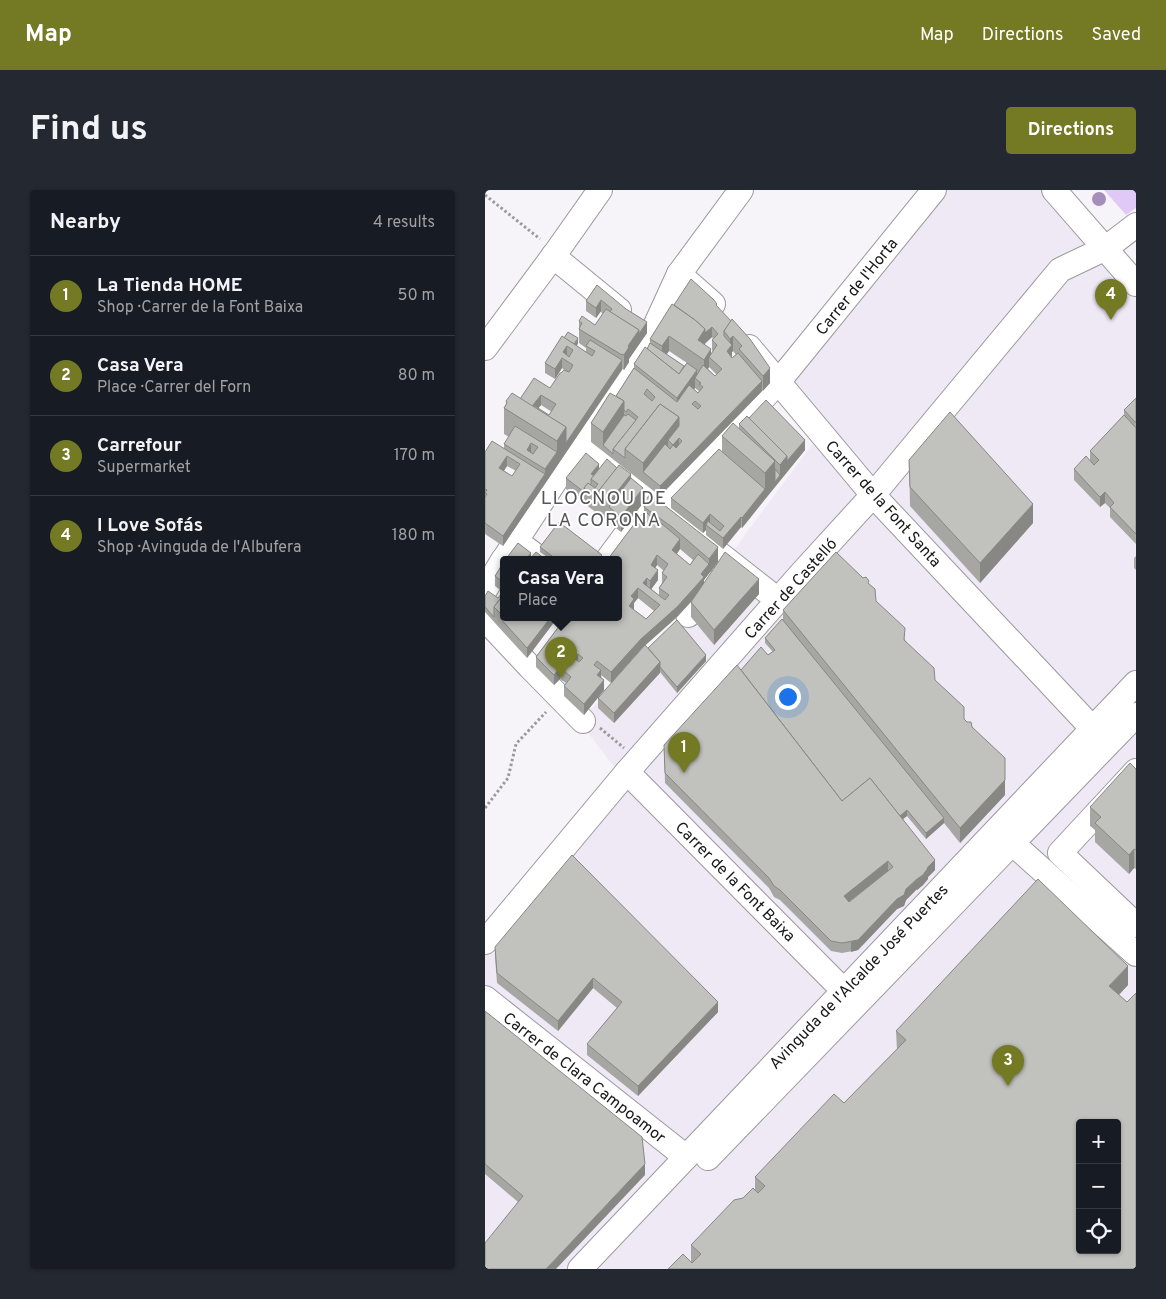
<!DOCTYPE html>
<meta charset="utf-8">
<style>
body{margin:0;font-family:Overpass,sans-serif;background:#242831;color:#f1f3f6}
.controls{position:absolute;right:15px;bottom:15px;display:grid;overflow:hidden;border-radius:5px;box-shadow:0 1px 4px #0004}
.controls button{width:45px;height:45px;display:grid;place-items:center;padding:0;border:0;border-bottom:1px solid #363941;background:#171b24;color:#f1f3f6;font:25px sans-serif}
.you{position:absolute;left:302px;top:506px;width:18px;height:18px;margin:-12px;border:4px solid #fff;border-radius:50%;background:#1a73e8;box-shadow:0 0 0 8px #1a73e833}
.badge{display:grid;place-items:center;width:32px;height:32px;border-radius:50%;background:#737a23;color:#fff;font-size:16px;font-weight:700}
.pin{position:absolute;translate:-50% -41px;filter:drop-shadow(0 1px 2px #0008)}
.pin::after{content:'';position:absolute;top:26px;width:18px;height:15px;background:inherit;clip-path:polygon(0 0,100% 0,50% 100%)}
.popup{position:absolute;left:15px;top:366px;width:122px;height:65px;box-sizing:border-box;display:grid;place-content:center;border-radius:5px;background:#171b24;filter:drop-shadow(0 1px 4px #0005);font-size:16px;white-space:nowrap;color:#9ea1a6}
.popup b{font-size:19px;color:#f1f3f6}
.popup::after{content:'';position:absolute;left:50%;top:100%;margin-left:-10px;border:10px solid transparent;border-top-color:#171b24}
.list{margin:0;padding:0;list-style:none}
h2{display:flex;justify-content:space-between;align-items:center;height:65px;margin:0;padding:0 20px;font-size:21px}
h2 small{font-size:16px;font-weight:400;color:#9ea1a6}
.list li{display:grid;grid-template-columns:32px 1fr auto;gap:15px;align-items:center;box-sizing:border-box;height:80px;padding:0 20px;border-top:1px solid #363941}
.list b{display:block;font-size:19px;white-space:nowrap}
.list p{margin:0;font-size:16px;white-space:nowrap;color:#9ea1a6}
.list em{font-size:16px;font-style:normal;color:#9ea1a6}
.icon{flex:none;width:28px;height:28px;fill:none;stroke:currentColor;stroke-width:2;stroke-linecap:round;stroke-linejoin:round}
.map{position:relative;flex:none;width:651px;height:1079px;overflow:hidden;border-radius:5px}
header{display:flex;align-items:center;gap:30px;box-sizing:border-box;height:70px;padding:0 25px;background:#737a23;color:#fff}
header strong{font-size:24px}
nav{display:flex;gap:28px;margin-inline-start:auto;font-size:18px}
.intro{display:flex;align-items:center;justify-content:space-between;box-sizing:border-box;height:120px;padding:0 30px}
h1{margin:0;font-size:35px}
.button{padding:12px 22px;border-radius:5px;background:#737a23;color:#fff;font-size:18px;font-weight:700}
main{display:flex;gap:30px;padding:0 30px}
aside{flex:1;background:#171b24;border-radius:5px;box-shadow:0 1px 4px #0004}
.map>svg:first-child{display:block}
</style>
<header>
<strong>Map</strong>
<nav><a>Map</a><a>Directions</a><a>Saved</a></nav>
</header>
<div class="intro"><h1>Find us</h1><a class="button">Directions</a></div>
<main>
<aside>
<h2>Nearby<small>4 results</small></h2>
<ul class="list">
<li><span class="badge">1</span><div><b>La Tienda HOME</b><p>Shop · Carrer de la Font Baixa</p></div><em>50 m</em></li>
<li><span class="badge">2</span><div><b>Casa Vera</b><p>Place · Carrer del Forn</p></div><em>80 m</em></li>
<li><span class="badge">3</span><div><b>Carrefour</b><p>Supermarket</p></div><em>170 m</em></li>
<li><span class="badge">4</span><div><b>I Love Sofás</b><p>Shop · Avinguda de l'Albufera</p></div><em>180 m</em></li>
</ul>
</aside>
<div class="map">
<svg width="651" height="1079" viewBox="0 0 651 1079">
<rect width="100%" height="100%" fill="#f6f4f9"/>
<path fill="#efe9f5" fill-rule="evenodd" d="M449,0H561L651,100V1079H0V733L130,578L94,531L189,437L221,397L338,240L292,196ZM595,933H632V1060H595Z"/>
<polygon fill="#e0c9f7" points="619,0 651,0 651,18 641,25"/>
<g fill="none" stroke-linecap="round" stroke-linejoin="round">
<g stroke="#9b999d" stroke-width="26">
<g id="minor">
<polyline points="569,0 651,94"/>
<polyline points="68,66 134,120"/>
<polyline points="194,84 228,114"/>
<polyline points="264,157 388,305 608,539"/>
<polyline points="0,158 72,61 115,0"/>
<polyline points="94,254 293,410"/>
<polyline points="176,319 294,191 449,0"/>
<polyline points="31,351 55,369"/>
<polyline points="19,369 167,143 194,84 256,0"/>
<polyline points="123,369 166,311"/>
<polyline points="0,400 18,370"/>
<polyline points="203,425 224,393"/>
<polyline points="0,429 45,477 98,531"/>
<polyline points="651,581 575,663 651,735"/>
<polyline points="142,582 359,801"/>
<polyline points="527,653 651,764"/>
<polyline points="0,752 142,582 315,385 388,305 575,80 621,58 651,35"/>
<polyline points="0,808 201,967"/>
<polyline points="223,968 651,525"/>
<polyline points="95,1079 651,493"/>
</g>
</g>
<g stroke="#9a999d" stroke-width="3" stroke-dasharray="2.5 2.5" stroke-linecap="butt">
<polyline points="0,5 55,49"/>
<polyline points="115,538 139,558"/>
<polyline points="0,618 23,588 31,554 61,522"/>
</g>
<use href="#minor" stroke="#fff" stroke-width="24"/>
</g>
<circle fill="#a68ebb" cx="614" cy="9" r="7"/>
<g fill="#a6a7a3" fill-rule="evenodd">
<path d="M112,95L162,143L144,169V172L139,180L137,179L18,356L0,344V262L19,259V254L24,247L19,244V218L21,214V211L35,209L65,198L79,180L77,178L70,189L60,183V173L79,148L93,153L92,156L101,162V158L94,153V131L110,135L119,123L116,121L111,128L101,121V111ZM56,215L67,222L64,225L53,218ZM22,276L31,281L27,286L19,281Z"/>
<path d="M189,115L232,116L285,193L175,306L106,252V233L131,206L149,178V174L162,159L165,153V149ZM227,147L228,149L227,150V160L228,161L226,164L219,155ZM184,161L202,173L199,176L181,164ZM248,161L251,165L247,168L246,167L247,166V162ZM224,177L232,185L230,186L223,179ZM210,198L214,201L213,203L209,199Z"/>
<polygon points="651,208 651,354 625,327 625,318 620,313 615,317 589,290 589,279 605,271 605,261 639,225 639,220"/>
<polygon points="264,228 320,260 257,338 256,337 238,359 221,345 221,340 218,343 186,318 186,308 237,262 237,246 254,238 254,234"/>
<polygon points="424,270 548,333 495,393 425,316"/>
<polygon points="114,278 146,288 158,313 136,342 81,299 81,288"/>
<path d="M159,313L233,372L219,390V393L274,404L229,455L206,427V412L208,410L192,427L156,459L126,493L116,485L119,500L99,525L79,506V496L81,493L75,489L69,495L51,477V467L159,321ZM195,359L208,370L205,375L192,364ZM172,375L179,381L177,383V393L174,398V406L166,399L173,390L170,378ZM153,408L169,421L161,429L149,420V413Z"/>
<polygon points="55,357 117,369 65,369 55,362"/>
<polygon points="651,366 651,380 649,378 649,368"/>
<polygon points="18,373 18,397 15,400 10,396 10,386"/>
<polygon points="384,394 391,411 479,529 487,537 520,605 475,653 459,633 441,649 422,626 418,629 450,680 443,687 443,689 438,695 432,700 432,699 421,710 419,716 412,719 373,760 357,763 346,761 295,710 289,707 284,698 180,593 179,555 256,480 283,465 288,462 280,453 280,448 298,430 298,420"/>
<polygon points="0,406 13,408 18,427 73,427 42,468 0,422"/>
<polygon points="163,458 221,471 192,503 175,482 129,533 113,518 113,508"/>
<polygon points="651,579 651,679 649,678 644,684 610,652 610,640 605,636 605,617"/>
<polygon points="10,757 233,822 153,906 102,865 102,854 132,818 108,798 73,841 12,793 10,767"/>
<polygon points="643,795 634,805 651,1079 183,1079 206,1071 206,1055 258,1008 270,1001 270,987 359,913 412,860 411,841"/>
<polygon points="0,821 160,985 33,1012 0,984"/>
</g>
<g fill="#878884">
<polygon points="116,110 116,121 111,128 111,118"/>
<polygon points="162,132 162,143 144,169 144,172 139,180 139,165 143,156 154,140"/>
<polygon points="227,137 227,147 220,153 213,165 213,150 220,139"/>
<polygon points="184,146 184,161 177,171 177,156"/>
<polygon points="248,146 248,161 247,162 247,166 242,172 242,161 245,157 245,149"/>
<polygon points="93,148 93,153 88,162 87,159"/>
<polygon points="82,156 82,166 78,162"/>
<polygon points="226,159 226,169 224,167 224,177 219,185 219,170"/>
<polygon points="137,164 137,180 18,356 18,346 60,284 60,279 72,262 72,251 81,237 137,170"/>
<polygon points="77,168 77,178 70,189 70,179"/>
<polygon points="285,178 285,193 278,201 278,186"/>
<polygon points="212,180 212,189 210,188 210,198 192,223 192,208"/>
<polygon points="277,191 277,201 175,306 175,296"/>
<polygon points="56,205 56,215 48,225 48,215"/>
<polygon points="139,211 139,230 118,255 118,261 118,242"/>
<polygon points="194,227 194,246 183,250 183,260 158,282 158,273"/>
<polygon points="194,248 194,258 188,265 188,255"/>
<polygon points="320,250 320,260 280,309 280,283 290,271 290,292 295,285 295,275 302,266"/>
<polygon points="46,253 46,268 42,260"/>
<polygon points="22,266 22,276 14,288 14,278"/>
<polygon points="114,274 114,284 111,288 106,284"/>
<polygon points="146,284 146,303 124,317 124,332 124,312"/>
<polygon points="158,298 158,313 136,342 136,327"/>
<polygon points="280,299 280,309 257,338 257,328"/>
<polygon points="620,302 620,313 615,317 615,307"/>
<polygon points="548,314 548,333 495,393 495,373"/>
<polygon points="225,324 225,335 221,335 221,340 218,343 218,333"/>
<polygon points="256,327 256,337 238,359 238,348"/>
<polygon points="195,349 195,359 187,370 187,360"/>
<polygon points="233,357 233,372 219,390 219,397 192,427 156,459 126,493 126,482 156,449 216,384 224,374 224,369"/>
<polygon points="46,363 46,369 41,369"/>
<polygon points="172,365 172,375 166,385 166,375"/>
<polygon points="173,380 173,390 165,401 165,391"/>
<polygon points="18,387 18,397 15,400 15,390"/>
<polygon points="162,388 162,398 158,403 158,393"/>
<polygon points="274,389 274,404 229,455 229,440"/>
<polygon points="153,398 153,408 149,413 149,419 144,426 144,416 146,406"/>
<polygon points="18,414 18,427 15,428 15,438 15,423"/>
<polygon points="66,427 73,427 42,468 42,458"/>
<polygon points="93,464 93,474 90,469"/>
<polygon points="221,465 221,471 192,503 192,497"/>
<polygon points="175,472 175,483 129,533 129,523"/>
<polygon points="75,478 75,489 69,495 69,485"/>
<polygon points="116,480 116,490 112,485"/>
<polygon points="119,490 119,500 99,525 99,514"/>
<polygon points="520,590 520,605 475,653 475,638"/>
<polygon points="422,620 422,626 413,633 413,628"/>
<polygon points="459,628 459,633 441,649 441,643"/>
<polygon points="649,659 649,678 644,684 644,665"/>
<polygon points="450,670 450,680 443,687 443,689 438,695 432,700 432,689"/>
<polygon points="403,671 403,681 361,714 359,706"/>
<polygon points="432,689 432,699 421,710 419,716 412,719 373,760 366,762 366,752"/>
<polygon points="643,776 643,795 624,815 624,796"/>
<polygon points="108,788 108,798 73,841 73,831"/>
<polygon points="233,812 233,822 153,906 153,896"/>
<polygon points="160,974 160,985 71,1079 61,1079"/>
</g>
<g fill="#c1c2bd" stroke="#878884" fill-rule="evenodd">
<path d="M206,89L228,109L232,114L231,115L246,131L239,141V146L247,155L242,161L247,168L253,163L277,191L175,296L158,282L180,254L185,259L188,255L191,258L197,251L194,248L188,255L183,250L194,236V227L175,214L140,259V268L128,259L153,227L143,219L141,222L139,220V211L131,206L149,178L192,212L204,195L213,203L218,197L214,194L216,193L210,188L218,175L230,186L237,179L224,167L232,155L227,150L233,144L227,137L220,143V139L210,130L189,115ZM162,199L170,207L167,211L159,204ZM210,211L216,216L213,219L207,214Z"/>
<polygon points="112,95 141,119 162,132 154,144 154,140 125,122 127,119 116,110 111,118 101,111"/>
<polygon points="187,114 210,130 220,139 213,150 226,159 219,170 184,146 177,156 165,149"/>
<polygon points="121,119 154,140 143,156 144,157 139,165 137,164 137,165 94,139 97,133 94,131 97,126 110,135"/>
<polygon points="247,129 265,149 285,178 278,186 254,159 257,156 248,146 245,149 239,141"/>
<polygon points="83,142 93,148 89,154 79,148"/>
<path d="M77,146L107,166L110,161L101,156L105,150L137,170L81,253V237L35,209L49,188L65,198L75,183H76L79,180L84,182L86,179L88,175L77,168L70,179L60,173ZM82,156L88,160L84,167L78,162ZM56,205L71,214L64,225L48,215Z"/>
<polygon points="165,153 199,176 194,184 162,159"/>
<polygon points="160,157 194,184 202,173 212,180 192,208 149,174"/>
<polygon points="27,203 81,237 72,251 19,218 22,213 21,211"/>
<polygon points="125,203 139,211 118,242 106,233"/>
<polygon points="651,208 651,233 639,220"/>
<polygon points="281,210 320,250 302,271 302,266 264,228"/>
<polygon points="175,214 194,227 158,273 140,259"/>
<polygon points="465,222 548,314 495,373 425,297 424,270"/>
<polygon points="143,224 151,230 128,259 128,264 118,255 139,225 141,226"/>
<polygon points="639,225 651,238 651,344 625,317 629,313 620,302 615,307 589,279 601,266 609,275 614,270 605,261"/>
<polygon points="262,226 302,266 295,275 254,234"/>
<polygon points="248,233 290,271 280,283 237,246"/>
<path d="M30,236L72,262L60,279L19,254ZM46,253L53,257L48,264L42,260Z"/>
<path d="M7,251L60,284L18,346L0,333V307L2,304L0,303L2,300L1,299L0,300V262ZM22,266L35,274L27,286L14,278Z"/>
<polygon points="234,259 280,299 257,328 256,327 238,348 221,335 223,331 235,341 239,336 225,324 218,333 186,308"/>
<polygon points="101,263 114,274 106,284 109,286 106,289 106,294 105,295 103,293 99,298 99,302 81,288"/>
<polygon points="122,269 132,278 112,303 112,308 99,298 103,293 110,298 113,294 106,289"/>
<polygon points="134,275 146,284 124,312 112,303"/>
<polygon points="290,279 295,285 290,292"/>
<polygon points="146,288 158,298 136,327 124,317"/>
<polygon points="165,304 233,357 224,369 187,337 159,317 160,314 159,313"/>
<path d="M159,321L177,334L195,349L187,360L205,375L213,364L224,374L216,384L219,387L192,417L156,449L126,482L112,471L109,475L116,480L112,485L119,490L99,514L79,496L86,487L84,485L75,478L69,485L51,467L81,427H134V369H123ZM172,365L183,374L177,383L182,387L174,398L184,405L180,410L158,393L162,388L165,391L173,380L166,375ZM153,398L175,415L161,429L144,416L149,409L146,406ZM93,464L98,468L94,472L90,469Z"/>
<polygon points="74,332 117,365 113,369 71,369 55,357"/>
<polygon points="33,353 46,363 41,369 21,369"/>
<polygon points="51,362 60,369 45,369"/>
<polygon points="240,362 274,389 229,440 206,412"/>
<polygon points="351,362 378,388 381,387 384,391 383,393 390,399 391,411 420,438 419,450 449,478 450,490 479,517 479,529 482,532 486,532 487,537 520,568 520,590 475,638 298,420"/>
<polygon points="18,373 18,387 15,390 10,386"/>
<polygon points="3,401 13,408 18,402 18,405 9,417 9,427 0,417 0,406"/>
<polygon points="18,405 18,419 15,423 9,417"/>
<polygon points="18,424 18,427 66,427 42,458 15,428"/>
<polygon points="297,429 459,628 441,643 422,620 415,626 385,588 357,611 256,480 276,457 283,465 290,460 280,448"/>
<polygon points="192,430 221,465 192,497 175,477 175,472 163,458"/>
<polygon points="160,455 175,472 129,523 113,508"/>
<path d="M252,475L357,611L385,588L450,670L442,678H443L438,685L432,689L421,699L419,705L412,709L373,750L357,753L346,751L295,700L289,696L284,688L180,583L179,555ZM403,671L408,677L364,712L359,706Z"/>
<polygon points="645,573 651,579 651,660 649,659 644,665 610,633 616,627 605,617"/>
<polygon points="87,665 233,812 153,896 102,854 137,812 108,788 73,831 12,783 10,757"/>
<path d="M553,689L643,776L624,796L642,812L651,803V1079H183L198,1064L207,1073L216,1064L206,1055L249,1010L258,1008L268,998L273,1003L280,996L270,987L349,904L359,913L421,850L411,841ZM595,933H632V1060H595Z"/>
<polygon points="0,821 157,947 160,974 61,1079 0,1079 0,1053 38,1006 0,974"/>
</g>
<g text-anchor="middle" stroke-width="4" stroke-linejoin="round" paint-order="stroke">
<g font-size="16" fill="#181719" stroke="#fff">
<text transform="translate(371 96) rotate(-51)" y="6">Carrer de l'Horta</text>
<text transform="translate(399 313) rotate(48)" y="6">Carrer de la Font Santa</text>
<text transform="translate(305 398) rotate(-48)" y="6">Carrer de Castelló</text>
<text transform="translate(251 691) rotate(45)" y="6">Carrer de la Font Baixa</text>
<text transform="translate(373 786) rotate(-46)" y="6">Avinguda de l'Alcalde José Puertes</text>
<text transform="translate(100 887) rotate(38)" y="6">Carrer de Clara Campoamor</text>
</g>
<g font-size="19" letter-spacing="1" fill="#555457" stroke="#fff">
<text x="119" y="314">LLOCNOU DE<tspan x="119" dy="22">LA CORONA</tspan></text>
</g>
</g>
</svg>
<div class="controls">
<button>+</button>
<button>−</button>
<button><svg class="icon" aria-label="locate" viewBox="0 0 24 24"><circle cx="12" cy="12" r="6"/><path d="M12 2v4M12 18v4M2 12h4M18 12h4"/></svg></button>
</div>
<div class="you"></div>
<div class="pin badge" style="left:199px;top:583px">1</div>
<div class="pin badge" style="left:76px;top:488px">2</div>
<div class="popup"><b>Casa Vera</b>Place</div>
<div class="pin badge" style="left:523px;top:896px">3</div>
<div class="pin badge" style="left:626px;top:130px">4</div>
</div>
</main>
